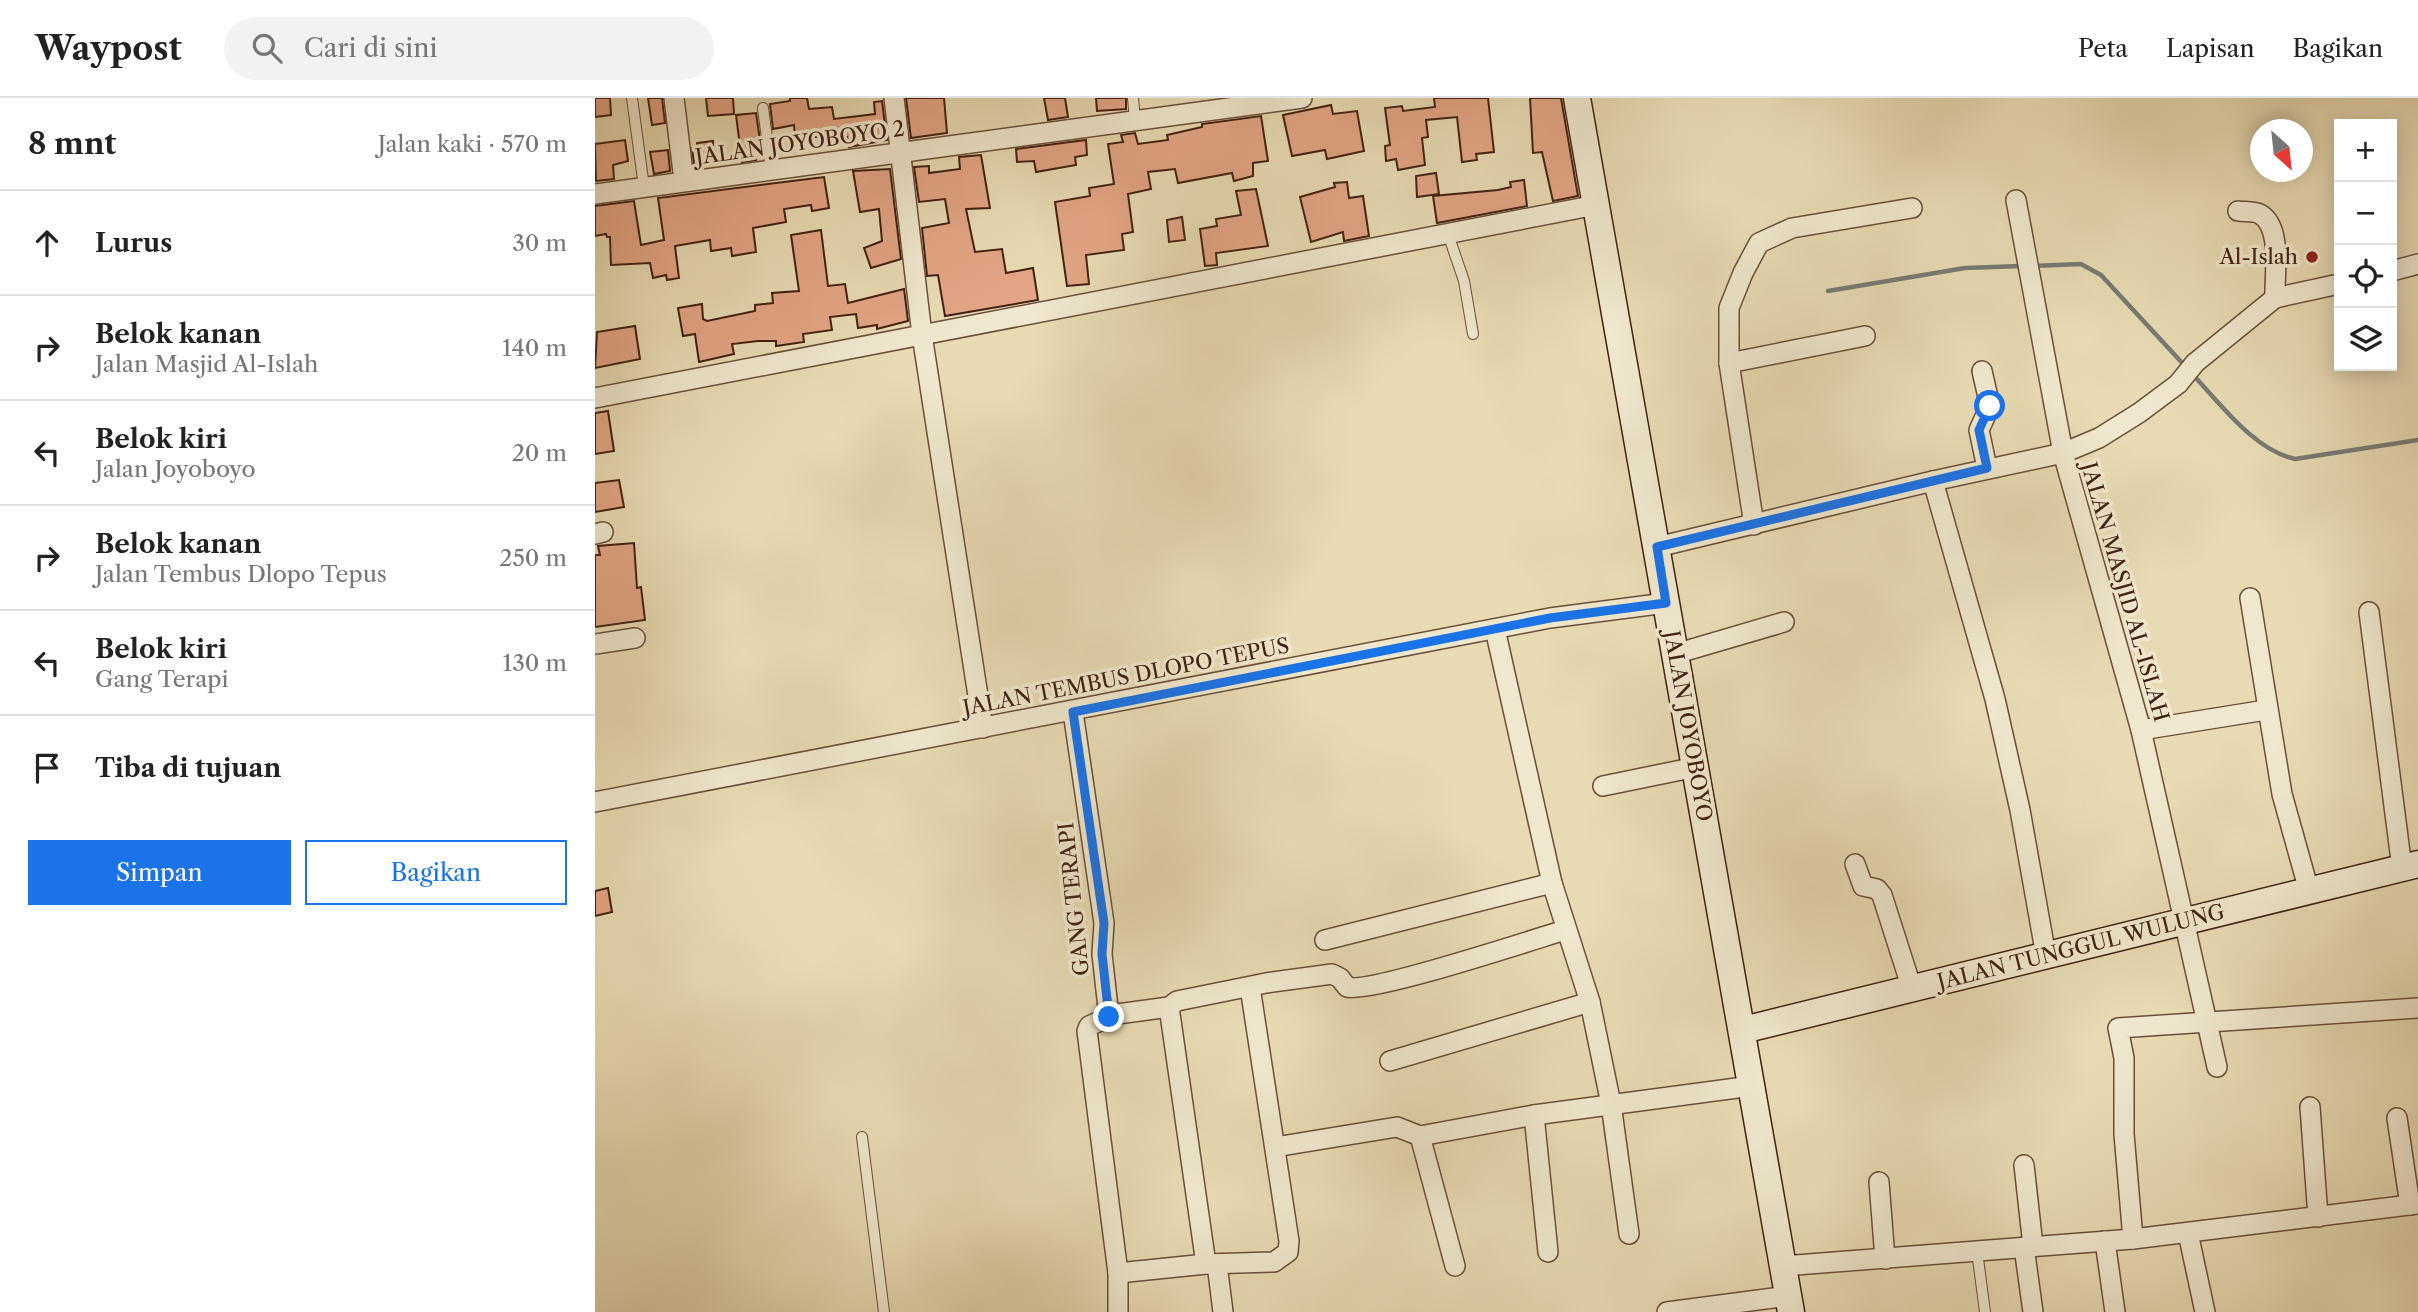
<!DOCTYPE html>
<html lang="id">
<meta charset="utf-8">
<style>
body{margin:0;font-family:"Libre Caslon Text",serif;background:#f2f2f2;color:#222}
.controls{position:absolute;right:21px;top:21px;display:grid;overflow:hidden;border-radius:0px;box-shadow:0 4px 18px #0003}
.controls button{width:63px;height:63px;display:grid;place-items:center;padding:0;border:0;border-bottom:2px solid #e0e0e0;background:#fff;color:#222;font:35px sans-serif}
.compass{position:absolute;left:1655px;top:21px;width:63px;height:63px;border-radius:50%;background:#fff;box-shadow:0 4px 18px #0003;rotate:153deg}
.stop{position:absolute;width:21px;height:21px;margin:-16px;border:5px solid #1a73e8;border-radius:50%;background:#fff}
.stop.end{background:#1a73e8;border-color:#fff;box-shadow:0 2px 7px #0008}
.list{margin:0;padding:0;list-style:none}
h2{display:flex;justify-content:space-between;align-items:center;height:91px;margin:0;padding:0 28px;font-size:30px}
h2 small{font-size:23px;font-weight:400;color:#767676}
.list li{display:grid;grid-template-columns:46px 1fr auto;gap:21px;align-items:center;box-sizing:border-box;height:105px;padding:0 28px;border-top:2px solid #e0e0e0}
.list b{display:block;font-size:26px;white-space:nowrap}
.list p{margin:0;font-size:23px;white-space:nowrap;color:#767676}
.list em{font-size:23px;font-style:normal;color:#767676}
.actions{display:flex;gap:14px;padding:21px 28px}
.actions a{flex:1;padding:16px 0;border:2px solid #1a73e8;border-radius:0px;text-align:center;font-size:24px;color:#1a73e8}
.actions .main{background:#1a73e8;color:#fff}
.icon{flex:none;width:38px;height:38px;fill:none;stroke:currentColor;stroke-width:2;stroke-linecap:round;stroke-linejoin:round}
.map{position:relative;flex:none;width:1823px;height:1214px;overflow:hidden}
header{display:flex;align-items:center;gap:42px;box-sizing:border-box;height:98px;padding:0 35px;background:#fff;border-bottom:2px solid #e0e0e0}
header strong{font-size:33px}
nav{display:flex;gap:38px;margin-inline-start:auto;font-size:24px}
.search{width:490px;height:63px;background:#f2f2f2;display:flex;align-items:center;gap:18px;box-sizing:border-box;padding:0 24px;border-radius:38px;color:#767676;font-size:26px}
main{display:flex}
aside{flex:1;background:#fff}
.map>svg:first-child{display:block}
</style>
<header>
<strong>Waypost</strong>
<div class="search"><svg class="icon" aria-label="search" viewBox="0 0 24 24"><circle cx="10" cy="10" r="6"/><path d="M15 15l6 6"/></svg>Cari di sini</div>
<nav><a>Peta</a><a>Lapisan</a><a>Bagikan</a></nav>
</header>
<main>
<aside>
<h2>8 mnt<small>Jalan kaki · 570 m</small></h2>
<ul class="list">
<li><svg class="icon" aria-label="ahead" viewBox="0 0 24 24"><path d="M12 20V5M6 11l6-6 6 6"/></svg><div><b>Lurus</b></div><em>30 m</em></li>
<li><svg class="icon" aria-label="right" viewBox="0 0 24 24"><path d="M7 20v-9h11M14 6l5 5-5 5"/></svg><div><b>Belok kanan</b><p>Jalan Masjid Al-Islah</p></div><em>140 m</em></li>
<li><svg class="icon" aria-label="left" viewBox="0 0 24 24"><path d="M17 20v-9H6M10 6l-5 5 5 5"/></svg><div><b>Belok kiri</b><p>Jalan Joyoboyo</p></div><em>20 m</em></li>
<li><svg class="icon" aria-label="right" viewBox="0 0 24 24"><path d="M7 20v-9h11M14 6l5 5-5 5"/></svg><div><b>Belok kanan</b><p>Jalan Tembus Dlopo Tepus</p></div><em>250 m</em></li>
<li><svg class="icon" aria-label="left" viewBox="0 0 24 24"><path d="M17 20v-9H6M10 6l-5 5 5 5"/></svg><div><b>Belok kiri</b><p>Gang Terapi</p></div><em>130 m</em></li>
<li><svg class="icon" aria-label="arrive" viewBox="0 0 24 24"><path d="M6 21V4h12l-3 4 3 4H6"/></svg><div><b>Tiba di tujuan</b></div></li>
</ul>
<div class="actions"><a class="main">Simpan</a><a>Bagikan</a></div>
</aside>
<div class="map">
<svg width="1823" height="1214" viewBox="0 0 1823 1214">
<rect width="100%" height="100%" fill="#e8dbb3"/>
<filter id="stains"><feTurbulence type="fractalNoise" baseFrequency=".00286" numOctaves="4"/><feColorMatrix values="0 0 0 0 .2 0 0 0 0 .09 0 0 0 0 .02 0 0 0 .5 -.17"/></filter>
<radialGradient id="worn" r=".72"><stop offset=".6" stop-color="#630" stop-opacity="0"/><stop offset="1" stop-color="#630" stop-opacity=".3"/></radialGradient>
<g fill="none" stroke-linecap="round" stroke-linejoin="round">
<g stroke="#787b75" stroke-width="4.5">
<polyline points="1438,168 1486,166 1506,177 1590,268"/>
<polyline points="1233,193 1370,170 1426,168"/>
<path d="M1598,277C1626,306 1659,352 1700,361L1823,342"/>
</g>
</g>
<g fill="#e3a585" stroke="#432013" stroke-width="2">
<polygon points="0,0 15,0 16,17 0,19"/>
<polygon points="53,0 67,0 70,25 57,27"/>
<polygon points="111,0 138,0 139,16 113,18"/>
<polygon points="195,0 212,0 214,11 237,9 239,21 280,16 279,4 287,3 292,42 254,49 252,39 225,43 225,39 200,39 199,27 178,31 175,6 195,3"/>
<polygon points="311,0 349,0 352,35 316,40"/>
<polygon points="449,0 470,0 473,19 453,22"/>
<polygon points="501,0 531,0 531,11 502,13"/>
<polygon points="839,0 893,0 899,54 881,56 882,62 867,64 862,19 831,22 833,39 827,40 830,67 803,72 801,61 791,63 790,48 795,47 790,10 807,8 808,13 840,9"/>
<polygon points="935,0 966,0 983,98 958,103 947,54 938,55"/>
<polygon points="736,7 738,16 762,13 769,53 732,61 730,52 697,58 688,17"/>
<polygon points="161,15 167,56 160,57 161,62 147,64 141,17"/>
<polygon points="666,18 673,63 658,65 658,78 639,83 637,75 583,85 580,71 553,74 556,91 533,96 538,134 527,136 529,152 491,157 494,186 472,188 460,104 495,98 494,90 519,86 513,46 528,44 526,37 540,35 543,46 573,42 572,37 607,29 607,26"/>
<polygon points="30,42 33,63 18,67 19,81 1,83 0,46"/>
<polygon points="491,42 492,57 480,59 481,67 441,74 439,63 422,64 421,51"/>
<polygon points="118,43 119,64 99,67 97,50 103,50 102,45"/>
<polygon points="73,52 75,73 59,76 55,54"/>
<polygon points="386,57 395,110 371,111 380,154 407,151 411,175 438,170 443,202 350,218 343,177 332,178 327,130 354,125 350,101 324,104 319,69 334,68 334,75 365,71 364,59"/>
<polygon points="295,71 306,161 276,170 269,150 287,143 284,111 265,114 258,73"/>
<polygon points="841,75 844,96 822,99 821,78"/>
<polygon points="229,79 234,110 217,113 216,107 189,111 191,124 158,130 161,154 137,158 136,150 116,153 115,142 80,148 84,180 72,182 71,177 58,180 55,165 16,167 15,139 12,139 11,136 0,138 0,108 39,103 46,147 69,142 63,100"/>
<polygon points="929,82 932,108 842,125 838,98 903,92 916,89 915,84"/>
<polygon points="752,84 754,100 768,98 774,138 749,143 748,134 716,144 705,99 740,89 739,85"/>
<polygon points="661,91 673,148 621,155 622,167 610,168 605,131 622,128 621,121 646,117 641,93"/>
<polygon points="587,119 590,142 574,144 572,122"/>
<polygon points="226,132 233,188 250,186 253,205 309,191 313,223 282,231 282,227 263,230 261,216 235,219 237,232 208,236 209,244 181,248 181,243 163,243 137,246 139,256 104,264 100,236 88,238 83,210 107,206 108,221 112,223 160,213 160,207 178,205 177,195 204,193 196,137"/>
<polygon points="40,228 45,261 0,270 2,234"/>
<polygon points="13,313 19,353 0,356 0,315"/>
<polygon points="24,382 29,409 0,414 0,385"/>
<polygon points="39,445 42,490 46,489 50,522 0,529 0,457 5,457 3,448"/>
<polygon points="13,790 17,814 0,818 0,793"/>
</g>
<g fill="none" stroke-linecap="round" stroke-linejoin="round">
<g stroke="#6c4f3b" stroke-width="12">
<g id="lane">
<polyline points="37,0 49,89"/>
<polyline points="538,0 540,23"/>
<polyline points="168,10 176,71"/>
<polyline points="853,136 869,183 878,236"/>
<polyline points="267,1039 289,1214"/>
<polyline points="1382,1153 1390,1214"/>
</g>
</g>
<g stroke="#6c4f3b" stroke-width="22">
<g id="street">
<polyline points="79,0 89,83"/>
<polyline points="299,0 327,237 388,630"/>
<polyline points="0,96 707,0"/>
<polyline points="1421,102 1468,355 1504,340 1544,315 1583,286 1600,265 1680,200 1744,186"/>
<path d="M1643,113C1649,114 1659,113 1665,116C1688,129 1679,178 1680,200"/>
<polyline points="1797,173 1823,166"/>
<polyline points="1134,265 1270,238"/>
<polyline points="1387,273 1395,308 1384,332 1392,370"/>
<polyline points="0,300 1001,107"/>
<polyline points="1338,383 1400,601 1425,712 1451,858"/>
<polyline points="1159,427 1134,265 1134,210 1148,175 1164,145 1197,130 1317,110"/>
<polyline points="0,436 8,434"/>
<polyline points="1062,449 1338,383 1468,355 1546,632 1622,969"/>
<polyline points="1655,500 1687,696 1714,793"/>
<polyline points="1774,514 1807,770"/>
<polyline points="900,531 957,785 995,904 1016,1006 1034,1136"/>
<polyline points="0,546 40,540"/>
<polyline points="1080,556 1189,524"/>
<polyline points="478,614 509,825 507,856 514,919 494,928 492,933 523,1175 523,1214"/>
<polyline points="1546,632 1671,612"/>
<polyline points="1008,688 1101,669"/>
<polyline points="0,704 955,520 1071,505"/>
<polyline points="1260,766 1268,788 1282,791 1287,797 1317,891"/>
<polyline points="730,842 957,785"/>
<polyline points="515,917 574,909"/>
<polyline points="795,963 995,904"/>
<polyline points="1715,1009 1723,1119"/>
<polyline points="939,1017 953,1154"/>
<polyline points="1802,1020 1815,1107"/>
<polyline points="825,1038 860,1168"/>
<polyline points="680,1049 802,1029 825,1038 939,1017 1157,988"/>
<polyline points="1429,1067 1438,1148"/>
<polyline points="1284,1084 1290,1161"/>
<polyline points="1593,1135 1610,1214"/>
<polyline points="1538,1141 1529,1036 1529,960 1523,930 1823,910"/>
<polyline points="1510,1143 1520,1214"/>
<polyline points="1429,1149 1438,1214"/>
<path d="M611,1166L574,909L582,903L671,885L737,876L745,880L752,889C774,896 937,842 970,832"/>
<polyline points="622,1166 628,1214"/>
<polyline points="1188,1168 1538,1141 1823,1106"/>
<polyline points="523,1175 611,1166 679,1164 693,1154 694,1143 655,889"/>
<polyline points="1072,1214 1193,1198"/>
</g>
</g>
<g stroke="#432013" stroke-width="29">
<g id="secondary">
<polyline points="982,0 1196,1214"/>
<polyline points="1148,932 1823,766"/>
</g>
</g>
<use href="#lane" stroke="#f0e8ce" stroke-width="10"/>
<use href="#street" stroke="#f0e8ce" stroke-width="19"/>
<use href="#secondary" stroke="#f0e8ce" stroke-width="26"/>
</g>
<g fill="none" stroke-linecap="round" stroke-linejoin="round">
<polyline stroke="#1a73e8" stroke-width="9" points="514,919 507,856 509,825 478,614 955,520 1071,505 1062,449 1392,370 1384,332 1395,308"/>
</g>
<circle fill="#8f2418" stroke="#f0e8ce" stroke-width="2.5" cx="1717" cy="159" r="7"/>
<g text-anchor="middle" stroke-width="7" stroke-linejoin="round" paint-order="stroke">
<g font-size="21" fill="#432013" stroke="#f0e8ce">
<text transform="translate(205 45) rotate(-8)" y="7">JALAN JOYOBOYO 2</text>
<text transform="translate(1530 494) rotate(74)" y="7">JALAN MASJID AL-ISLAH</text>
<text transform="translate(531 579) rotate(-11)" y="7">JALAN TEMBUS DLOPO TEPUS</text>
<text transform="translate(1093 628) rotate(80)" y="7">JALAN JOYOBOYO</text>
<text transform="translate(479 801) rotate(-96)" y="7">GANG TERAPI</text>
<text transform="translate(1486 849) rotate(-14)" y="7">JALAN TUNGGUL WULUNG</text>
</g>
<g font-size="21" fill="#432013" stroke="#f0e8ce" text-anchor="end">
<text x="1703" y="166">Al-Islah</text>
</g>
</g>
<rect width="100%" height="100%" filter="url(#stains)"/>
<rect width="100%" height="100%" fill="url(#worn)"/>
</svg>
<div class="controls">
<button>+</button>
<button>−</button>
<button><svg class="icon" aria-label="locate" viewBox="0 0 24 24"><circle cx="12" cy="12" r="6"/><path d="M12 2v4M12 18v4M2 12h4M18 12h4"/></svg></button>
<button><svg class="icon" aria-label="layers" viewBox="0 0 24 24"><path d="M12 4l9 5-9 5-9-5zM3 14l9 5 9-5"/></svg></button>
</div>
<svg class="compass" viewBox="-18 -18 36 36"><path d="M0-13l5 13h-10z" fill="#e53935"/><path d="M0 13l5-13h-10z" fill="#767676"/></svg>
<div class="stop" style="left:1395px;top:308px"></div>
<div class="stop end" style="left:514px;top:919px"></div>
</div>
</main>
